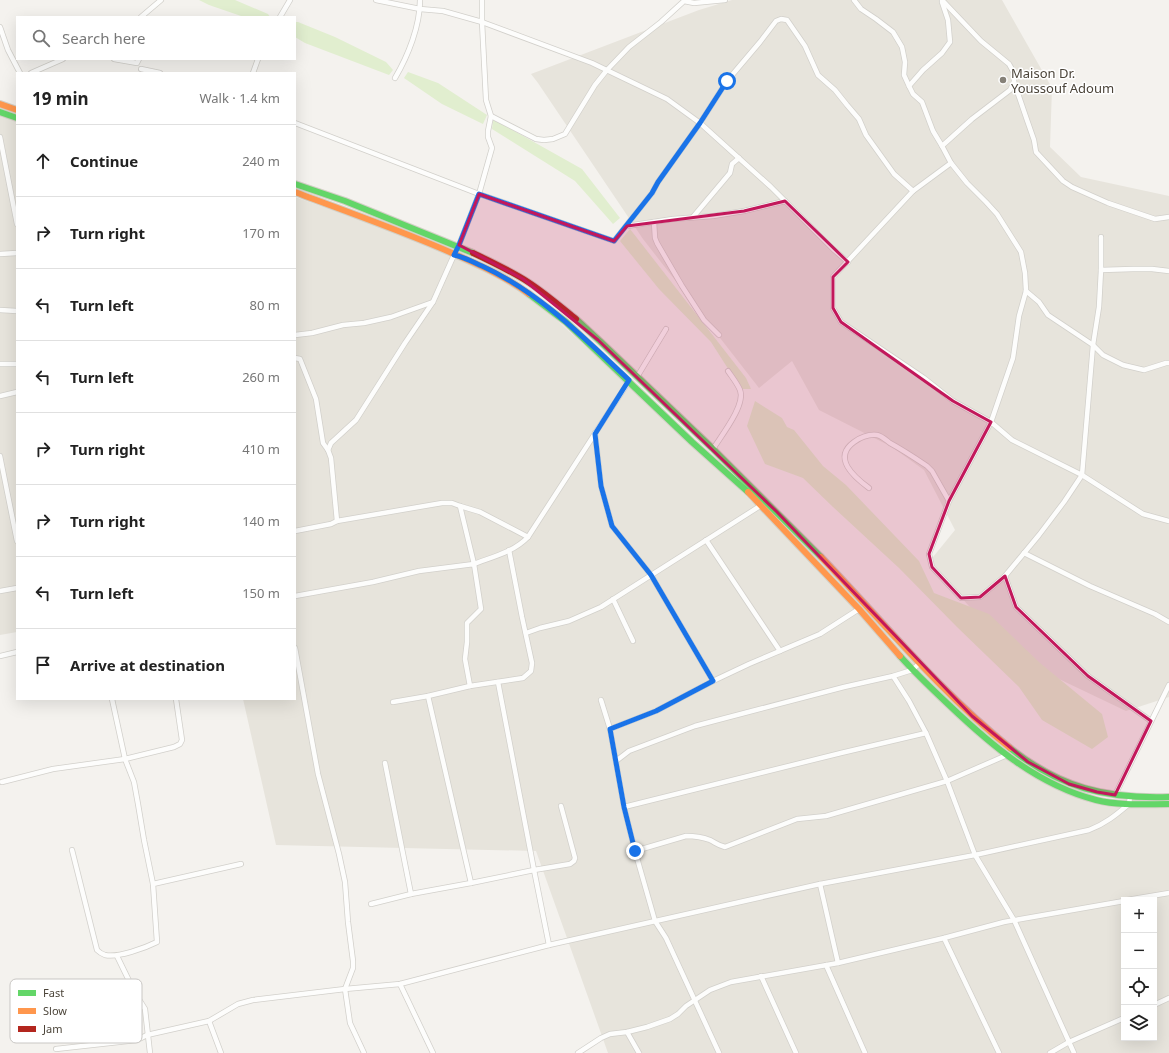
<!DOCTYPE html>
<meta charset="utf-8">
<style>
body{margin:0;font-family:"Noto Sans",sans-serif;background:#f2f2f2;color:#222}
.controls{position:absolute;right:12px;bottom:12px;display:grid;overflow:hidden;border-radius:0px;box-shadow:0 4px 16px #0002}
.controls button{width:36px;height:36px;display:grid;place-items:center;padding:0;border:0;border-bottom:1px solid #e0e0e0;background:#fff;color:#222;font:20px sans-serif}
.stop{position:absolute;width:12px;height:12px;margin:-9px;border:3px solid #1a73e8;border-radius:50%;background:#fff}
.stop.end{background:#1a73e8;border-color:#fff;box-shadow:0 1px 4px #0008}
.list{margin:0;padding:0;list-style:none}
h2{display:flex;justify-content:space-between;align-items:center;height:52px;margin:0;padding:0 16px;font-size:17px}
h2 small{font-size:13px;font-weight:400;color:#767676}
.list li{display:grid;grid-template-columns:26px 1fr auto;gap:12px;align-items:center;box-sizing:border-box;height:72px;padding:0 16px;border-top:1px solid #e0e0e0}
.list b{display:block;font-size:15px;white-space:nowrap}
.list em{font-size:13px;font-style:normal;color:#767676}
.icon{flex:none;width:22px;height:22px;fill:none;stroke:currentColor;stroke-width:2;stroke-linecap:round;stroke-linejoin:round}
.map{position:relative;flex:none;width:1169px;height:1053px;overflow:hidden}
.search{position:absolute;background:#fff;box-shadow:0 4px 16px #0002;left:16px;top:16px;width:280px;height:44px;display:flex;align-items:center;gap:10px;box-sizing:border-box;padding:0 14px;border-radius:0px;color:#767676;font-size:15px}
.panel{position:absolute;background:#fff;box-shadow:0 4px 16px #0002;left:16px;top:72px;width:280px;height:628px;border-radius:0px}
.map>svg:first-child{display:block}
</style>
<div class="map">
<svg width="1169" height="1053" viewBox="0 0 1169 1053">
<rect width="100%" height="100%" fill="#f4f2ee"/>
<g fill="#e7e4dc" fill-rule="evenodd">
<polygon points="732,0 1002,0 1052,88 1050,147 1081,177 1169,196 1169,697 1126,711 1017,659 929,562 955,530 924,470 892,447 819,410 792,361 759,388 643,239 538,83 531,74 699,10"/>
<polygon points="0,112 17,116 17,632 0,635"/>
<path d="M295,197L502,270L702,453L860,608L1007,756L1114,806L1169,803V1053H608L536,851L276,845L243,699H295ZM1124,900H1154V1038H1124Z"/>
</g>
<g fill="#e1eecf">
<polygon points="199,0 235,0 268,14 270,17 244,17 209,5"/>
<polygon points="295,22 298,22 335,37 386,62 393,70 389,75 305,43 295,37"/>
<polygon points="408,72 438,83 487,115 483,124 442,104 404,78"/>
<polygon points="493,119 582,169 620,218 613,224 575,181 492,129"/>
<polygon points="630,229 746,378 751,389 741,389 711,342 659,289 620,241"/>
<polygon points="755,401 782,418 787,427 794,430 823,466 846,485 919,561 934,593 989,614 1040,663 1102,714 1108,737 1092,749 1042,720 1019,687 957,627 899,568 833,507 803,478 765,464 747,426"/>
</g>
<g fill="none" stroke-linecap="round" stroke-linejoin="round">
<g stroke="#d2d0cb" stroke-width="6">
<g id="street">
<polyline points="376,0 420,9 443,11 482,22 592,63 667,99 700,123 771,187 833,249 848,262"/>
<polyline points="854,0 861,9 876,19 893,32 902,47 905,62 904,75 909,86"/>
<polyline points="942,0 981,41 1009,64 1014,73 1014,82 1027,120 1034,140 1036,152 1063,181 1072,187 1108,203 1155,219 1169,217"/>
<polyline points="942,2 948,20 950,42 942,53 923,70 909,86 913,94 922,102 933,131 942,146 972,119 1010,90 1014,82"/>
<polyline points="141,17 161,0"/>
<polyline points="280,17 290,0"/>
<polyline points="0,27 8,50 20,73"/>
<polyline points="114,59 137,63 139,59"/>
<polyline points="141,69 160,73"/>
<polyline points="31,73 63,59"/>
<polyline points="253,73 258,59"/>
<path d="M395,78C408,56 420,26 420,0"/>
<polyline points="491,116 536,139 544,140 553,139 565,134 595,85 607,70 629,47 661,22 684,1 694,3 725,0"/>
<polyline points="295,123 479,194 614,241 652,193 658,182 700,123 727,81 760,42 776,21 781,19 787,20 805,46 818,75 835,90 847,105 859,119 866,135 894,174 913,191 951,163"/>
<polyline points="0,137 17,224"/>
<polyline points="942,146 951,163 967,183 986,202 997,214 1021,252 1025,273 1026,291 1019,316 1013,358 991,422 949,501 929,554 932,567 961,598 980,597 1005,576 1039,535 1064,502 1082,475 1093,345 1099,307 1101,270 1101,237"/>
<polyline points="913,191 833,277 833,308 841,322 924,378 953,401 991,422 1012,440 1082,475 1143,514 1169,521"/>
<polyline points="693,217 730,173 732,164 739,158"/>
<polyline points="654,222 655,238 657,243 682,286 704,320 719,335"/>
<polyline points="627,226 673,219 713,216 744,211 785,201"/>
<polyline points="0,254 17,253"/>
<polyline points="1101,270 1133,269 1152,269 1169,271"/>
<polyline points="1026,291 1039,302 1048,315 1093,345 1103,355 1123,365 1144,370 1166,363 1169,363"/>
<polyline points="0,310 17,311"/>
<polyline points="295,335 312,333 343,325 364,323 391,317 433,302"/>
<polyline points="295,358 300,359 316,399 323,443 328,450 331,458 337,521"/>
<polyline points="0,364 17,364"/>
<polyline points="637,377 666,329"/>
<polyline points="0,396 17,392"/>
<polyline points="595,433 601,486 612,526 651,575 713,681"/>
<path d="M713,449C721,436 746,405 740,390C737,383 732,377 728,371"/>
<polyline points="328,450 331,443 356,420 405,343 433,302 454,255 459,245 479,194 492,148 488,137 488,131 491,116 486,100 482,22 482,0"/>
<polyline points="0,456 17,541"/>
<path d="M869,488C854,477 832,458 854,442C861,437 868,434 877,435C882,436 886,440 890,443C903,450 915,458 927,466L932,471L949,501"/>
<polyline points="460,506 480,512 528,537"/>
<path d="M295,531L331,524L337,521L442,503H452L460,506L474,564C492,557 514,552 528,537L629,381"/>
<polyline points="706,540 780,651"/>
<polyline points="1024,553 1090,586 1155,614 1169,622"/>
<polyline points="1005,576 1016,607 1088,676 1151,721"/>
<polyline points="0,591 17,588"/>
<polyline points="295,596 373,582 419,571 474,564 481,609 467,623 467,642 465,659 470,686"/>
<polyline points="613,599 633,641"/>
<polyline points="526,633 540,628 569,621 601,607 760,506"/>
<polyline points="295,648 318,774 339,854 345,882 348,922 353,961 353,968 345,989 350,1023 364,1053"/>
<polyline points="0,656 17,652"/>
<polyline points="893,676 909,701 926,733 947,781 975,855 1014,920 1074,1053"/>
<polyline points="498,682 534,870 570,864 574,861 575,858 561,806"/>
<polyline points="428,696 471,883"/>
<polyline points="601,700 610,729 624,807 635,851 655,921 666,938 719,1053"/>
<polyline points="393,702 428,696 470,686 523,678 531,671 532,663 522,617 509,550"/>
<polyline points="610,729 656,711 713,681 749,664 820,634 859,609"/>
<polyline points="616,761 629,751 695,726 844,687 893,676 912,670 919,664"/>
<polyline points="385,763 411,894"/>
<polyline points="2,782 53,769 125,759 174,747 180,744 182,740 176,699"/>
<polyline points="1115,795 1169,685"/>
<polyline points="624,807 841,753 926,733"/>
<path d="M72,850L97,950C99,952 102,954 105,955C118,958 145,948 157,942L153,884L144,840L138,804L134,782L125,759L112,699"/>
<path d="M635,851L686,836C694,836 702,837 710,840C716,843 717,845 725,847L797,819L826,816L947,781L1007,755"/>
<polyline points="153,884 241,864"/>
<polyline points="820,884 838,963"/>
<polyline points="1127,900 1169,893"/>
<polyline points="371,904 411,894 471,883 534,870 549,945"/>
<polyline points="944,938 999,1053"/>
<polyline points="117,956 135,993 145,1009 150,1053"/>
<polyline points="826,965 865,1053"/>
<polyline points="761,976 796,1053"/>
<polyline points="400,984 433,1053"/>
<polyline points="1154,1005 1169,998"/>
<polyline points="209,1021 221,1053"/>
<polyline points="627,1032 639,1053"/>
<path d="M56,1049L137,1040L147,1035L209,1021L238,1004L253,1000L345,989L400,984L549,945L820,884L975,855L1089,830C1105,824 1116,815 1129,804L1130,797"/>
<polyline points="578,1053 601,1038 610,1034 627,1032 647,1027 670,1019 678,1014 686,1006 710,990 731,982 838,963 944,938 1004,922 1124,901"/>
<polyline points="1050,1053 1069,1042 1124,1018"/>
</g>
</g>
<g stroke="#d3cfc5" stroke-width="8">
<g id="fast">
<polyline points="0,112 17,118"/>
<polyline points="295,184 345,201 473,253"/>
<polyline points="529,294 566,322 692,442 748,492"/>
<polyline points="576,319 604,345 712,448 821,557"/>
<path d="M900,656C915,673 932,689 949,705C992,746 1038,785 1096,800C1120,806 1145,804 1169,804"/>
<path d="M1010,748C1060,788 1106,799 1169,797"/>
</g>
</g>
<g stroke="#d3cfc5" stroke-width="8">
<g id="slow">
<polyline points="0,104 17,110"/>
<path d="M295,192C347,212 400,230 452,253C479,265 505,276 529,294"/>
<polyline points="748,492 859,609 900,656"/>
<path d="M821,557C883,622 940,692 1010,748"/>
</g>
</g>
<g stroke="#d3cfc5" stroke-width="8">
<path id="jam" d="M473,253C492,262 511,271 528,282C545,293 560,306 576,319"/>
</g>
<use href="#street" stroke="#fdfdfc" stroke-width="4.5"/>
<use href="#fast" stroke="#63d668" stroke-width="6"/>
<use href="#slow" stroke="#ff974d" stroke-width="6"/>
<use href="#jam" stroke="#b3261e" stroke-width="6"/>
</g>
<g fill="none" stroke-linecap="round" stroke-linejoin="round">
<path stroke="#1a73e8" stroke-width="5" d="M635,851L624,807L610,729L656,711L713,681L651,575L612,526L601,486L595,434L629,380C584,338 539,292 482,266C473,262 464,257 454,255L459,245L479,194L614,241L652,193L658,182L700,123L727,81"/>
</g>
<path fill="#c2185b" fill-opacity="0.2" stroke="#c2185b" stroke-width="3" stroke-linejoin="round" d="M479,194L614,241L627,226L744,211L785,201L848,262L833,277V308L841,322L953,401L991,422L949,501L929,554L932,567L961,598L980,597L1005,576L1016,607L1088,676L1151,721L1115,795L1097,792L1069,784L1028,762L972,716L777,512L598,340L523,279L459,245Z"/>
<circle fill="#868178" stroke="#fff" stroke-width="1.5" cx="1003" cy="80" r="4"/>
<g text-anchor="middle" stroke-width="3" stroke-linejoin="round" paint-order="stroke">
<g font-size="13" fill="#4b4439" stroke="#fff" text-anchor="start">
<text x="1011" y="78">Maison Dr.<tspan x="1011" dy="15">Youssouf Adoum</tspan></text>
</g>
</g>
<rect x="10" y="979" width="132" height="64" rx="6" fill="#fff" stroke="#c9c7c4" stroke-width="1"/>
<rect x="18" y="990" width="18" height="6" fill="#63d668"/>
<rect x="18" y="1008" width="18" height="6" fill="#ff974d"/>
<rect x="18" y="1026" width="18" height="6" fill="#b3261e"/>
<g font-size="11" fill="#4b4439">
<text x="43" y="997">Fast</text>
<text x="43" y="1015">Slow</text>
<text x="43" y="1033">Jam</text>
</g>
</svg>
<div class="controls">
<button>+</button>
<button>−</button>
<button><svg class="icon" aria-label="locate" viewBox="0 0 24 24"><circle cx="12" cy="12" r="6"/><path d="M12 2v4M12 18v4M2 12h4M18 12h4"/></svg></button>
<button><svg class="icon" aria-label="layers" viewBox="0 0 24 24"><path d="M12 4l9 5-9 5-9-5zM3 14l9 5 9-5"/></svg></button>
</div>
<div class="stop" style="left:727px;top:81px"></div>
<div class="stop end" style="left:635px;top:851px"></div>
<div class="search"><svg class="icon" aria-label="search" viewBox="0 0 24 24"><circle cx="10" cy="10" r="6"/><path d="M15 15l6 6"/></svg>Search here</div>
<section class="panel">
<h2>19 min<small>Walk · 1.4 km</small></h2>
<ul class="list">
<li><svg class="icon" aria-label="ahead" viewBox="0 0 24 24"><path d="M12 20V5M6 11l6-6 6 6"/></svg><div><b>Continue</b></div><em>240 m</em></li>
<li><svg class="icon" aria-label="right" viewBox="0 0 24 24"><path d="M7 20v-9h11M14 6l5 5-5 5"/></svg><div><b>Turn right</b></div><em>170 m</em></li>
<li><svg class="icon" aria-label="left" viewBox="0 0 24 24"><path d="M17 20v-9H6M10 6l-5 5 5 5"/></svg><div><b>Turn left</b></div><em>80 m</em></li>
<li><svg class="icon" aria-label="left" viewBox="0 0 24 24"><path d="M17 20v-9H6M10 6l-5 5 5 5"/></svg><div><b>Turn left</b></div><em>260 m</em></li>
<li><svg class="icon" aria-label="right" viewBox="0 0 24 24"><path d="M7 20v-9h11M14 6l5 5-5 5"/></svg><div><b>Turn right</b></div><em>410 m</em></li>
<li><svg class="icon" aria-label="right" viewBox="0 0 24 24"><path d="M7 20v-9h11M14 6l5 5-5 5"/></svg><div><b>Turn right</b></div><em>140 m</em></li>
<li><svg class="icon" aria-label="left" viewBox="0 0 24 24"><path d="M17 20v-9H6M10 6l-5 5 5 5"/></svg><div><b>Turn left</b></div><em>150 m</em></li>
<li><svg class="icon" aria-label="arrive" viewBox="0 0 24 24"><path d="M6 21V4h12l-3 4 3 4H6"/></svg><div><b>Arrive at destination</b></div></li>
</ul>
</section>
</div>
